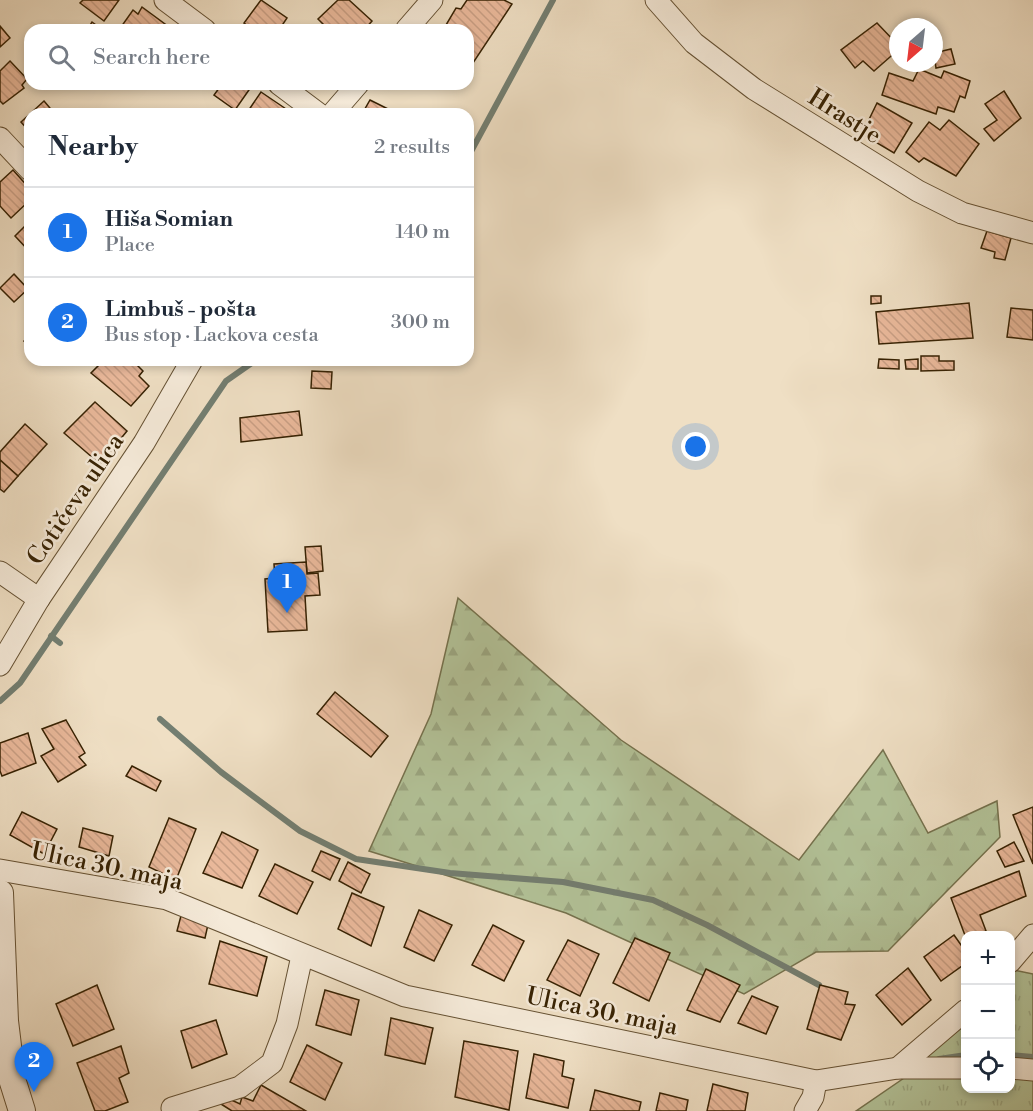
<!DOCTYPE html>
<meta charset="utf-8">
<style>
body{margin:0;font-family:"Libre Bodoni",serif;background:#f2f2f3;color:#1f2937}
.controls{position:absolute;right:18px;bottom:18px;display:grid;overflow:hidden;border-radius:12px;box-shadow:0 3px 9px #0003}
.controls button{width:54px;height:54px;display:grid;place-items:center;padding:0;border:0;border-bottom:2px solid #e0e1e3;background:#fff;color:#1f2937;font:30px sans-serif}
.compass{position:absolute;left:889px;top:18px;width:54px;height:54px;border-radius:50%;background:#fff;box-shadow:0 3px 9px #0003;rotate:208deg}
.you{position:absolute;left:696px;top:447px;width:21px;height:21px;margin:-15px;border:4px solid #fff;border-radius:50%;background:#1a73e8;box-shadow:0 0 0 9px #1a73e833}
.badge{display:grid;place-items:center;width:39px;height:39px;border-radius:50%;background:#1a73e8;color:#fff;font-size:20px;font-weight:700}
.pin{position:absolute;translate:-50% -50px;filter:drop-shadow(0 2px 3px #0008)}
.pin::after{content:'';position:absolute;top:32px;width:21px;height:18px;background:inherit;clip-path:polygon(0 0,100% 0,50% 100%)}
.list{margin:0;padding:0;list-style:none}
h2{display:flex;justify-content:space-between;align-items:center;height:78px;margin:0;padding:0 24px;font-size:26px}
h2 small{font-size:20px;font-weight:400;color:#747a83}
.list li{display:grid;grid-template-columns:39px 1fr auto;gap:18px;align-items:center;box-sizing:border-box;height:90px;padding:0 24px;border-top:2px solid #e0e1e3}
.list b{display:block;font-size:22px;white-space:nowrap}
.list p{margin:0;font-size:20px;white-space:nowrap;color:#747a83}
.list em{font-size:20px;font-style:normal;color:#747a83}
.icon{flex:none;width:33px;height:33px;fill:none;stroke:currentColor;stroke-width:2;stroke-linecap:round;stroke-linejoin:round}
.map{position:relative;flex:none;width:1033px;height:1111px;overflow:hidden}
.search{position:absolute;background:#fff;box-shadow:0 3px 9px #0003;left:24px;top:24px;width:450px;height:66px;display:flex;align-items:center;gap:15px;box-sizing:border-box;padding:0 21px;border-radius:18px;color:#747a83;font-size:22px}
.panel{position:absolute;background:#fff;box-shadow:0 3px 9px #0003;left:24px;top:108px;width:450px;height:258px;border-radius:18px}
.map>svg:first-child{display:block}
</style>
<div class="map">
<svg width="1033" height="1111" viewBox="0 0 1033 1111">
<defs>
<pattern id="grass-tufts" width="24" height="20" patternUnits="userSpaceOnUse" patternTransform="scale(1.5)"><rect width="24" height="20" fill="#b3c399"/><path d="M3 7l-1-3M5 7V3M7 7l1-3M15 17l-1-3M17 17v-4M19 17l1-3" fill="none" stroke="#9ba782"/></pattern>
<pattern id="forest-firs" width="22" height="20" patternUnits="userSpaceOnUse" patternTransform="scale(1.5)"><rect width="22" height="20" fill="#b3c399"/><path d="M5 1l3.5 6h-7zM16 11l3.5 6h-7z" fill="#9ba782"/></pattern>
<pattern id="building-back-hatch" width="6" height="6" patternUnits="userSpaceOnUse" patternTransform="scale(1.5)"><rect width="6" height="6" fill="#e9b89a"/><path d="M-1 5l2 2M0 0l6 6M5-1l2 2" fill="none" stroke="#c89e83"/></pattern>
</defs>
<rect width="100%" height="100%" fill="#efdfc4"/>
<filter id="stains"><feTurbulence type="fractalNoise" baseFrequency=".00333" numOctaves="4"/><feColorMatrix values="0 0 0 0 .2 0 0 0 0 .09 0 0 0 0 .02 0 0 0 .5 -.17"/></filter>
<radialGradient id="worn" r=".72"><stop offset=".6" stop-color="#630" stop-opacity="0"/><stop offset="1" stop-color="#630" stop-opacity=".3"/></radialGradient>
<polygon fill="url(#grass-tufts)" stroke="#75724e" stroke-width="1.5" points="1013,970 1033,974 1033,1111 856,1111 907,1076 965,1018 966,1088 1010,1088 1011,972"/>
<polygon fill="url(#forest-firs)" stroke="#75724e" stroke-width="1.5" points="458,598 621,740 799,860 883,750 928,833 997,801 1000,837 888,951 816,952 744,994 566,913 369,851 431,714"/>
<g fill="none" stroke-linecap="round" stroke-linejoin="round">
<g stroke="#737e71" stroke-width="6">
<polyline points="468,157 553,0"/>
<polyline points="51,636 60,643"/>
<polyline points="0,701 20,683 226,381 256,360"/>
<polyline points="160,719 221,772 300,831 356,859 450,873 563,882 653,900 707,925 819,985"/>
<polyline points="1010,1055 1033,1057"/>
<polyline points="939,1059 966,1055"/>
</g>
</g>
<g fill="url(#building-back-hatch)" stroke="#372203" stroke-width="1.5">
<polygon points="83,0 119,0 104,21 80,3"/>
<polygon points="261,0 287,18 279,30 254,30 244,23"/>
<polygon points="338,0 349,0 372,21 364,30 329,30 318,19"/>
<polygon points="467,0 504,0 512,4 473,63 468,59 468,30 443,30 456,8 461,9"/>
<polygon points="142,7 169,27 167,30 126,30 121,27 133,10 138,14"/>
<polygon points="92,22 100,28 99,30 87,30"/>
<polygon points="877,23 898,45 898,50 874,71 863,61 855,68 841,50"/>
<polygon points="0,26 10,38 0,47"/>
<polygon points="951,49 955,64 936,68 934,53"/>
<polygon points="10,61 27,79 22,85 24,88 3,104 0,101 0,71"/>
<polygon points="919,69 941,78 944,71 970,81 965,98 960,96 954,112 938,107 936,114 882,95 889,73 913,81"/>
<polygon points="222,84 248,84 251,87 235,110 214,95"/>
<polygon points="1004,91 1021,118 994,141 984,129 997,120 985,104"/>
<polygon points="261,92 292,113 291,114 246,114"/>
<polygon points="370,100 398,114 362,114"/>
<polygon points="44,101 55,114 30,114"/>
<polygon points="877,103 912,123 894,153 862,134"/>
<polygon points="30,114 30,132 21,122"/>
<polygon points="949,120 979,144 956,176 924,158 919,162 906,152 929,122 940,130"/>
<polygon points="13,170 30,189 30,200 11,218 0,206 0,182"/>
<polygon points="30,221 30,252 15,236"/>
<polygon points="987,231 1011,238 1005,260 994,258 995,252 981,248"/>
<polygon points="14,274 28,289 14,302 0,288"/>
<polygon points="871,296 881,296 881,303 871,304"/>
<polygon points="969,303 973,338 879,344 876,312"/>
<polygon points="1011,308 1033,310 1033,340 1007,337"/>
<polygon points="30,336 30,348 24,341"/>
<polygon points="921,356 939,356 939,361 954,361 954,370 921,371"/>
<polygon points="879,359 899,360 899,369 878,368"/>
<polygon points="918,359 918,369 906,369 905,360"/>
<polygon points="104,360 132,360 143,371 139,376 149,386 131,406 91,373"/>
<polygon points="312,371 332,372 331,389 311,388"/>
<polygon points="95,402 127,431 100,464 64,433"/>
<polygon points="299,411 302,435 241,442 240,418"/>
<polygon points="25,424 47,444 18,476 0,460 0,452"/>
<polygon points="0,460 18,476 4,492 0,489"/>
<polygon points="321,546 323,571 307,573 305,547"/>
<polygon points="306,562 307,574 318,573 320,595 305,596 307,630 268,632 265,579 275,578 274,564"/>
<polygon points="335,692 388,736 371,757 317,714"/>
<polygon points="66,720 85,753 79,757 86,765 58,782 41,756 54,749 42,729"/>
<polygon points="28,733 36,763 2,776 0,771 0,743"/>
<polygon points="132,766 161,781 156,791 126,776"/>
<polygon points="1033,807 1033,864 1013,815"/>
<polygon points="22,812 57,829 44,854 10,835"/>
<polygon points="169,818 196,829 176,880 149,867"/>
<polygon points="83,828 113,836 109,856 79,847"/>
<polygon points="222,832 258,850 242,888 203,873"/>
<polygon points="1014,842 1024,861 1005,867 997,851"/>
<polygon points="321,851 340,859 330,880 312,871"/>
<polygon points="348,862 370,874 361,893 339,881"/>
<polygon points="275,864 313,882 297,914 259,896"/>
<polygon points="1019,871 1026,896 980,915 986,931 976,936 966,936 966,938 951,898"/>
<polygon points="352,893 384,907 371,946 338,929"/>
<polygon points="419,910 452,925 434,961 404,947"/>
<polygon points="182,912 209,920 205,938 177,931"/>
<polygon points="493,925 524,941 504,981 472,965"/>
<polygon points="954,935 966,952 966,963 941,981 924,957"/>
<polygon points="635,938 670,953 649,1001 613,983"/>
<polygon points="568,940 599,954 580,996 547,980"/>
<polygon points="220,941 267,957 257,996 209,984"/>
<polygon points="908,968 931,1000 902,1025 876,995"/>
<polygon points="706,969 740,985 720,1022 687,1010"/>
<polygon points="97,985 114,1029 73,1046 56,1004"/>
<polygon points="820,985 848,992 845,1004 855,1005 841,1040 807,1029"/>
<polygon points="325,990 359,1000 351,1035 316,1025"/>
<polygon points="752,996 778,1007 766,1034 738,1023"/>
<polygon points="391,1018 433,1028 425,1064 385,1055"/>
<polygon points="216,1020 227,1054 192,1068 181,1031"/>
<polygon points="464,1041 518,1051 509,1110 455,1097"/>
<polygon points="307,1045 342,1063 325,1100 290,1082"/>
<polygon points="121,1046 129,1073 119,1078 128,1102 105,1111 95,1111 77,1063"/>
<polygon points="534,1054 564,1061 562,1076 574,1079 568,1108 526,1098"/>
<polygon points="713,1084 748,1093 745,1111 707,1111"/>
<polygon points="261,1085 306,1111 232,1111 221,1104 227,1098 240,1104 242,1097 253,1101"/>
<polygon points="595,1090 641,1102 639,1111 590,1111"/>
<polygon points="660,1093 688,1100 686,1111 656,1111"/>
</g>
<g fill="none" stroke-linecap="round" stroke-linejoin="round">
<g stroke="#655133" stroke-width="23">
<g id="minor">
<polyline points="165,0 205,30"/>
<polyline points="656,0 694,43 754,89 918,191 962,213 1033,233"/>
<polyline points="406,30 432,0"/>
<polyline points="279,84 319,114"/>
<polyline points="332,114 358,84"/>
<polyline points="0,138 30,170"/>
<polyline points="0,572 39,599"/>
<polyline points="0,665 39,599 144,443 192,360"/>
<polyline points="0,870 167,899 405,996 816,1081 898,1068 966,1068"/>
<polyline points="1010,962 1033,935"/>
<polyline points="898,1068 966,1010"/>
<polyline points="1010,1068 1033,1070"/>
<polyline points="172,1108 240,1087 272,1063 287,1024 302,956"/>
<polyline points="805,1111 813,1097 816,1081"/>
</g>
</g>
<g stroke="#655133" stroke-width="28">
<polyline id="tertiary" points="0,893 5,1021 12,1079 22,1111"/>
</g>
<use href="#minor" stroke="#f5ead9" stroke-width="21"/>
<use href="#tertiary" stroke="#f5ead9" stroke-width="26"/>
</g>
<g text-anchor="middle" stroke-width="5" stroke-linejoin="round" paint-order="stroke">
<g font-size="24" fill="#372203" stroke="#f5ead9">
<text transform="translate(845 116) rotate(32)" y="8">Hrastje</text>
<text transform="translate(75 499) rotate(-56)" y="8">Cotičeva ulica</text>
<text transform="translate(107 866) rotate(12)" y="8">Ulica 30. maja</text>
<text transform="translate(602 1011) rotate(12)" y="8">Ulica 30. maja</text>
</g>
</g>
<rect width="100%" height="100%" filter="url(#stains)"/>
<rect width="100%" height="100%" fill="url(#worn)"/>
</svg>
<div class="controls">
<button>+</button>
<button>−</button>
<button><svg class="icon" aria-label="locate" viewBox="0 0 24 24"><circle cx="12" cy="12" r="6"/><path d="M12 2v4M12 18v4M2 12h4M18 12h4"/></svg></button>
</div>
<svg class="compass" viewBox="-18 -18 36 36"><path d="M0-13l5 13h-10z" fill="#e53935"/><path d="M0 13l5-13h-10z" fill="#747a83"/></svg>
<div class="you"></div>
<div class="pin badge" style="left:287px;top:613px">1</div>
<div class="pin badge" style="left:34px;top:1092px">2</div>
<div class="search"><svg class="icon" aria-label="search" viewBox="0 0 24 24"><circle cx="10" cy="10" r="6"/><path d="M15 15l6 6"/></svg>Search here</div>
<section class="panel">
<h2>Nearby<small>2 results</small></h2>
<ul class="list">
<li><span class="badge">1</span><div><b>Hiša Somian</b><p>Place</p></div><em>140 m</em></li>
<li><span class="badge">2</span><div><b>Limbuš - pošta</b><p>Bus stop · Lackova cesta</p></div><em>300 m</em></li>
</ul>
</section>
</div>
